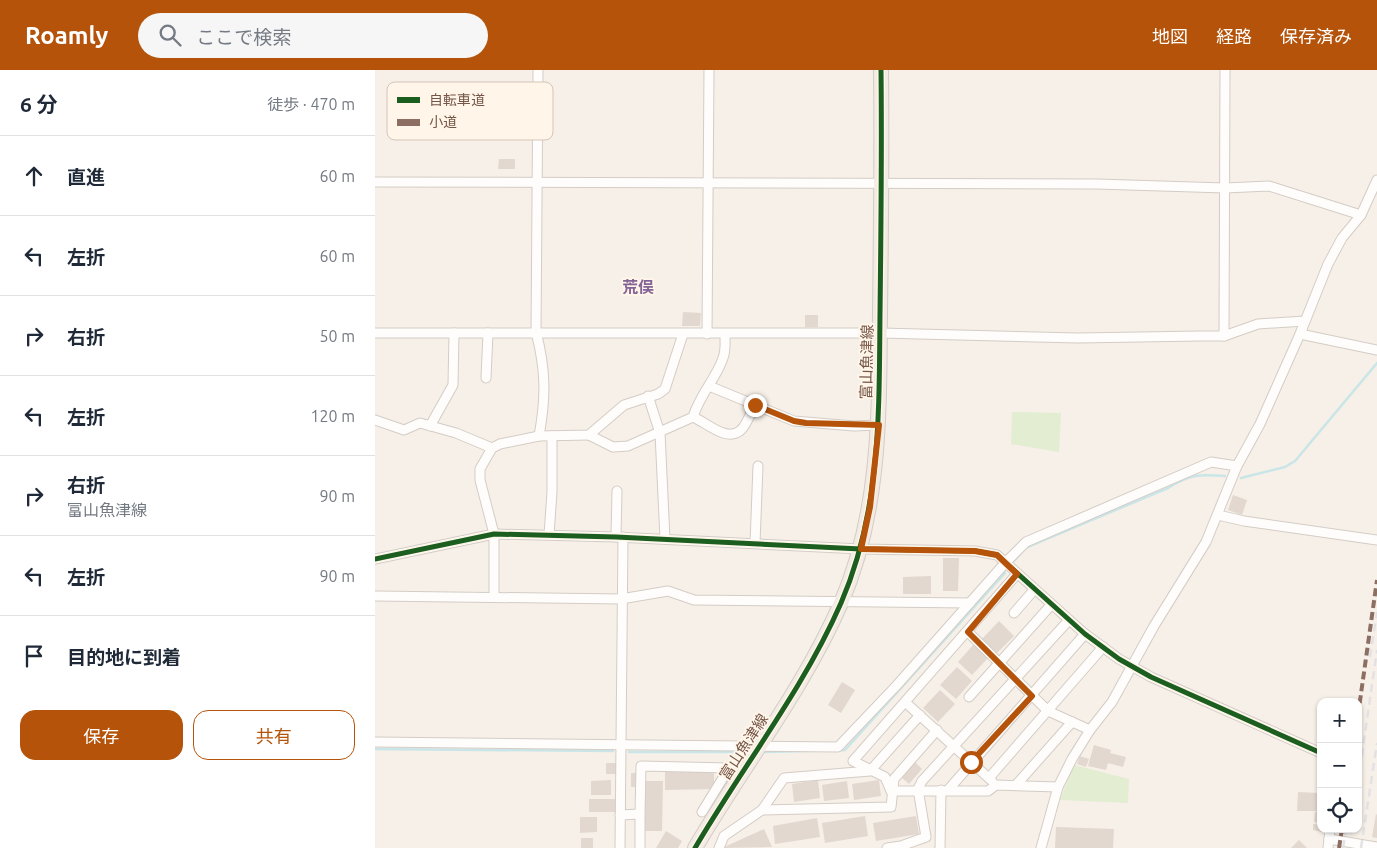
<!DOCTYPE html>
<html lang="ja">
<meta charset="utf-8">
<style>
body{margin:0;font-family:Ubuntu,"Noto Sans JP",sans-serif;background:#f6f6f7;color:#1f2937}
.controls{position:absolute;right:15px;bottom:15px;display:grid;overflow:hidden;border-radius:10px;box-shadow:0 1px 4px #0004}
.controls button{width:45px;height:45px;display:grid;place-items:center;padding:0;border:0;border-bottom:1px solid #e0e1e3;background:#fff;color:#1f2937;font:25px sans-serif}
.stop{position:absolute;width:15px;height:15px;margin:-11px;border:4px solid #b45309;border-radius:50%;background:#fff}
.stop.end{background:#b45309;border-color:#fff;box-shadow:0 1px 5px #0008}
.list{margin:0;padding:0;list-style:none}
h2{display:flex;justify-content:space-between;align-items:center;height:65px;margin:0;padding:0 20px;font-size:21px}
h2 small{font-size:16px;font-weight:400;color:#747a83}
.list li{display:grid;grid-template-columns:32px 1fr auto;gap:15px;align-items:center;box-sizing:border-box;height:80px;padding:0 20px;border-top:1px solid #e0e1e3}
.list b{display:block;font-size:19px;white-space:nowrap}
.list p{margin:0;font-size:16px;white-space:nowrap;color:#747a83}
.list em{font-size:16px;font-style:normal;color:#747a83}
.actions{display:flex;gap:10px;padding:15px 20px}
.actions a{flex:1;padding:11px 0;border:1px solid #b45309;border-radius:15px;text-align:center;font-size:18px;color:#b45309}
.actions .main{background:#b45309;color:#fff}
.icon{flex:none;width:28px;height:28px;fill:none;stroke:currentColor;stroke-width:2;stroke-linecap:round;stroke-linejoin:round}
.map{position:relative;flex:none;width:1002px;height:778px;overflow:hidden}
header{display:flex;align-items:center;gap:30px;box-sizing:border-box;height:70px;padding:0 25px;background:#b45309;color:#fff}
header strong{font-size:24px}
nav{display:flex;gap:28px;margin-inline-start:auto;font-size:18px}
.search{width:350px;height:45px;background:#f6f6f7;display:flex;align-items:center;gap:12px;box-sizing:border-box;padding:0 18px;border-radius:28px;color:#747a83;font-size:19px}
main{display:flex}
aside{flex:1;background:#fff}
.map>svg:first-child{display:block}
</style>
<header>
<strong>Roamly</strong>
<div class="search"><svg class="icon" aria-label="search" viewBox="0 0 24 24"><circle cx="10" cy="10" r="6"/><path d="M15 15l6 6"/></svg>ここで検索</div>
<nav><a>地図</a><a>経路</a><a>保存済み</a></nav>
</header>
<main>
<aside>
<h2>6 分<small>徒歩 · 470 m</small></h2>
<ul class="list">
<li><svg class="icon" aria-label="ahead" viewBox="0 0 24 24"><path d="M12 20V5M6 11l6-6 6 6"/></svg><div><b>直進</b></div><em>60 m</em></li>
<li><svg class="icon" aria-label="left" viewBox="0 0 24 24"><path d="M17 20v-9H6M10 6l-5 5 5 5"/></svg><div><b>左折</b></div><em>60 m</em></li>
<li><svg class="icon" aria-label="right" viewBox="0 0 24 24"><path d="M7 20v-9h11M14 6l5 5-5 5"/></svg><div><b>右折</b></div><em>50 m</em></li>
<li><svg class="icon" aria-label="left" viewBox="0 0 24 24"><path d="M17 20v-9H6M10 6l-5 5 5 5"/></svg><div><b>左折</b></div><em>120 m</em></li>
<li><svg class="icon" aria-label="right" viewBox="0 0 24 24"><path d="M7 20v-9h11M14 6l5 5-5 5"/></svg><div><b>右折</b><p>富山魚津線</p></div><em>90 m</em></li>
<li><svg class="icon" aria-label="left" viewBox="0 0 24 24"><path d="M17 20v-9H6M10 6l-5 5 5 5"/></svg><div><b>左折</b></div><em>90 m</em></li>
<li><svg class="icon" aria-label="arrive" viewBox="0 0 24 24"><path d="M6 21V4h12l-3 4 3 4H6"/></svg><div><b>目的地に到着</b></div></li>
</ul>
<div class="actions"><a class="main">保存</a><a>共有</a></div>
</aside>
<div class="map">
<svg width="1002" height="778" viewBox="0 0 1002 778">
<rect width="100%" height="100%" fill="#f6f0e8"/>
<g fill="#e2edd2">
<polygon points="637,342 686,343 684,382 636,374"/>
<polygon points="699,695 754,709 753,733 685,730"/>
</g>
<g fill="none" stroke-linecap="round" stroke-linejoin="round">
<g stroke="#c9e5e7" stroke-width="2.5">
<polyline points="866,408 910,397 920,391 1002,293"/>
<path d="M640,490L650,478L793,418C815,404 825,404 850,406"/>
<polyline points="0,679 238,681"/>
<polyline points="254,682 369,682"/>
<polyline points="390,682 470,680 630,503"/>
</g>
</g>
<g fill="#e2d8d0">
<polygon points="124,89 140,89 140,99 123,99"/>
<polygon points="308,242 326,243 325,256 307,256"/>
<rect x="430" y="245" width="13" height="12"/>
<polygon points="858,425 872,430 867,445 853,440"/>
<polygon points="568,488 584,488 583,521 568,521"/>
<polygon points="556,506 556,524 528,524 528,507"/>
<polygon points="624,551 639,566 622,583 607,569"/>
<polygon points="599,574 613,588 597,605 583,592"/>
<polygon points="582,597 597,611 581,629 565,615"/>
<polygon points="467,612 480,620 466,643 453,635"/>
<polygon points="565,620 580,634 563,652 548,638"/>
<polygon points="719,675 736,680 735,683 751,687 748,697 733,693 731,700 713,696"/>
<polygon points="705,686 714,689 711,697 702,694"/>
<polygon points="540,692 547,699 534,714 526,707"/>
<rect x="231" y="693" width="11" height="11"/>
<polygon points="339,701 339,719 290,720 290,702"/>
<rect x="256" y="703" width="6" height="14"/>
<polygon points="236,710 236,725 216,725 216,711"/>
<polygon points="443,710 445,728 419,732 417,714"/>
<polygon points="504,710 506,726 479,730 477,714"/>
<polygon points="270,711 288,711 287,761 270,761"/>
<polygon points="472,711 474,728 449,731 447,715"/>
<polygon points="923,722 943,723 943,741 922,741"/>
<polygon points="214,729 241,729 242,742 214,742"/>
<polygon points="940,742 946,742 946,753 939,752"/>
<polygon points="1001,744 1002,745 1002,768 997,767"/>
<polygon points="490,746 493,766 450,773 447,753"/>
<polygon points="541,746 544,764 501,771 498,753"/>
<polygon points="205,747 222,747 222,762 205,763"/>
<polygon points="442,748 445,767 400,774 398,756"/>
<polygon points="938,754 946,755 947,762 938,760"/>
<polygon points="681,757 739,759 738,778 680,778"/>
<polygon points="389,759 397,777 347,778"/>
<polygon points="291,761 307,771 303,778 281,778"/>
<rect x="206" y="768" width="12" height="10"/>
<polygon points="924,770 932,778 916,778"/>
</g>
<g fill="none" stroke-linecap="round" stroke-linejoin="round">
<g stroke="#d4ccc5" stroke-width="11">
<g id="minor">
<path d="M163,0L161,262C171,300 171,328 164,366"/>
<polyline points="0,112 722,114 850,118 894,116 986,145"/>
<polyline points="0,263 505,263 703,268 825,266 849,266 883,254 930,251"/>
<polyline points="332,264 334,0"/>
<polyline points="925,264 1002,280"/>
<polyline points="849,266 850,0"/>
<polyline points="111,308 113,263"/>
<polyline points="334,316 419,351 479,356 504,355"/>
<polyline points="273,326 285,363 290,469"/>
<path d="M318,347C331,352 352,373 366,360C372,354 376,342 380,335"/>
<polyline points="0,350 29,360 45,353 81,363 117,378"/>
<polyline points="55,356 78,315 79,263"/>
<path d="M214,365L238,377L253,376L318,347C325,324 341,309 348,288C351,281 350,272 350,264"/>
<polyline points="843,445 869,451 1002,470"/>
<polyline points="174,465 177,422 177,366"/>
<polyline points="241,467 242,421"/>
<polyline points="380,473 383,396"/>
<polyline points="0,489 119,464 241,467 486,479 600,481 622,485 710,564 744,589 776,607 946,683"/>
<polyline points="0,526 246,529 293,521 319,530 595,533"/>
<polyline points="119,527 119,464 105,410 105,399 117,378 125,374 164,366 214,365 249,335 283,324 290,319 308,264"/>
<polyline points="639,543 659,520"/>
<polyline points="593,562 673,641 715,660"/>
<polyline points="594,627 676,535"/>
<polyline points="530,632 617,711"/>
<polyline points="0,672 463,677 522,615 631,492 651,472 836,392 862,396"/>
<polyline points="614,708 728,577"/>
<polyline points="641,715 697,652"/>
<polyline points="573,720 710,564"/>
<polyline points="516,721 510,707 478,691 642,504"/>
<polyline points="516,721 613,721 621,715 683,717"/>
<polyline points="387,740 409,708 495,701 545,645"/>
<polyline points="265,744 266,696 354,698 327,742"/>
<polyline points="245,745 265,744 265,778"/>
<polyline points="954,769 1002,777"/>
<polyline points="245,778 248,467"/>
<polyline points="344,778 349,766 387,740 516,737 519,709 562,660"/>
<polyline points="512,778 526,776 551,767 543,719 547,711 694,550"/>
<polyline points="565,778 566,720"/>
<polyline points="666,778 683,717 697,689 715,660 737,632 779,556 831,472 862,396 885,354 925,264 953,194 967,168 986,145 1002,110"/>
<polyline points="953,778 955,759"/>
</g>
</g>
<g stroke="#d5cbc5" stroke-width="16">
<path id="primary" d="M320,778C368,696 428,620 466,533C506,441 504,342 505,244C506,163 507,81 506,0"/>
</g>
<use href="#minor" stroke="#fefdfc" stroke-width="9"/>
<use href="#primary" stroke="#f2ece4" stroke-width="14"/>
<g stroke="#e4e1e4" stroke-width="2.5" stroke-dasharray="8 5" stroke-linecap="butt">
<polyline points="995,587 1002,542"/>
<polyline points="983,712 1002,580"/>
<polyline points="968,778 971,759"/>
<polyline points="986,778 1002,673"/>
</g>
<g stroke="#8d6e63" stroke-width="4" stroke-dasharray="8 4" stroke-linecap="butt">
<polyline points="983,645 1002,510"/>
<polyline points="964,778 967,759"/>
</g>
<g stroke="#fff5e8" stroke-width="8">
<g id="cycleway">
<polyline points="0,489 119,464 241,467 486,479 600,481 622,485 710,564 744,589 776,607 946,683"/>
<path d="M320,778C368,696 428,620 466,533C506,441 504,342 505,244C506,163 507,81 506,0"/>
</g>
</g>
<use href="#cycleway" stroke="#1b5e20" stroke-width="5"/>
</g>
<g fill="none" stroke-linecap="round" stroke-linejoin="round">
<polyline stroke="#b45309" stroke-width="6" points="380,335 419,351 431,353 504,355 495,437 486,479 600,481 622,485 642,504 593,562 657,626 596,692"/>
</g>
<g text-anchor="middle" stroke-width="4" stroke-linejoin="round" paint-order="stroke">
<g font-size="15" fill="#745648" stroke="#fff5e8">
<text transform="translate(492 292) rotate(-89)" y="5">富山魚津線</text>
<text transform="translate(369 677) rotate(-57)" y="5">富山魚津線</text>
</g>
<g font-size="16" font-weight="bold" fill="#846497" stroke="#fff5e8">
<text x="263" y="223">荒俣</text>
</g>
</g>
<rect x="12" y="12" width="166" height="58" rx="8" fill="#fff5e8" stroke="#d5c5b8" stroke-width="1"/>
<rect x="22" y="27" width="23" height="6" fill="#1b5e20"/>
<rect x="22" y="49" width="23" height="7" fill="#8d6e63"/>
<g font-size="14" fill="#745648">
<text x="54" y="35">自転車道</text>
<text x="54" y="57">小道</text>
</g>
</svg>
<div class="controls">
<button>+</button>
<button>−</button>
<button><svg class="icon" aria-label="locate" viewBox="0 0 24 24"><circle cx="12" cy="12" r="6"/><path d="M12 2v4M12 18v4M2 12h4M18 12h4"/></svg></button>
</div>
<div class="stop" style="left:596px;top:692px"></div>
<div class="stop end" style="left:380px;top:335px"></div>
</div>
</main>
